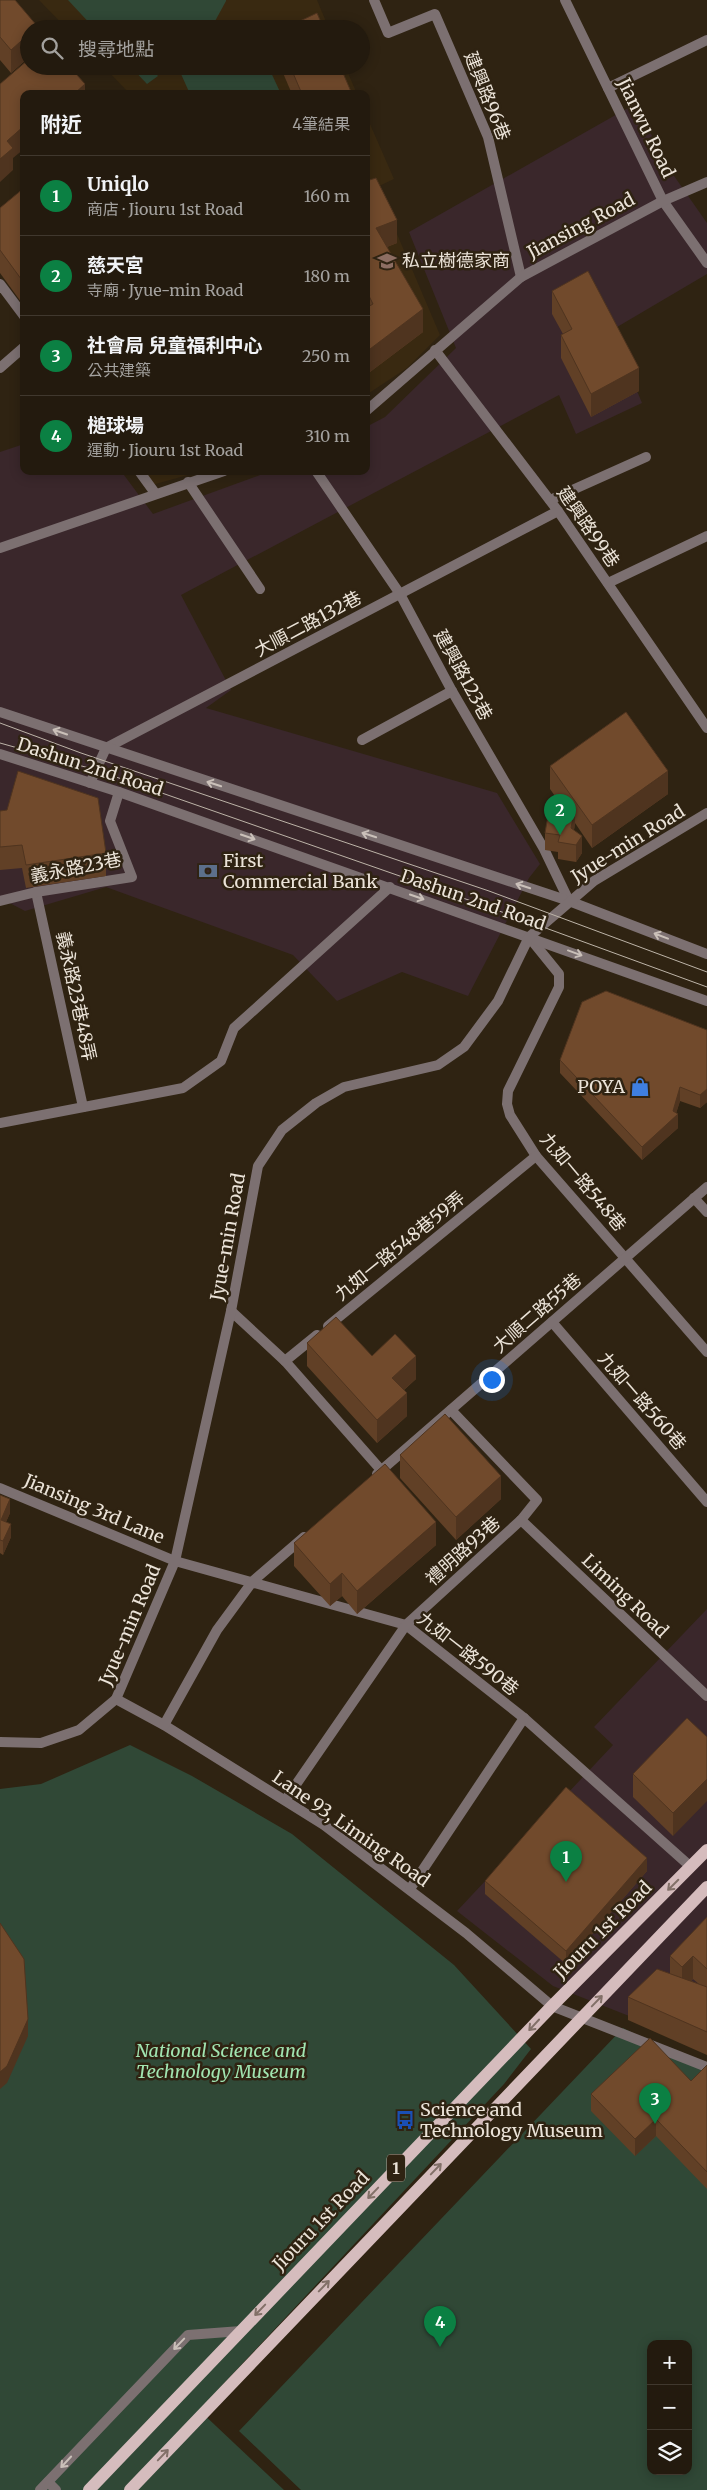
<!DOCTYPE html>
<html lang="zh-TW">
<meta charset="utf-8">
<style>
body{margin:0;font-family:Merriweather,"Noto Sans TC",serif;background:#2f271c;color:#f1f3f6}
.controls{position:absolute;right:15px;bottom:15px;display:grid;overflow:hidden;border-radius:10px;box-shadow:0 2px 12px #0003}
.controls button{width:45px;height:45px;display:grid;place-items:center;padding:0;border:0;border-bottom:1px solid #40382e;background:#231a0e;color:#f1f3f6;font:25px sans-serif}
.you{position:absolute;left:491px;top:1379px;width:18px;height:18px;margin:-12px;border:4px solid #fff;border-radius:50%;background:#1a73e8;box-shadow:0 0 0 8px #1a73e833}
.badge{display:grid;place-items:center;width:32px;height:32px;border-radius:50%;background:#0b8043;color:#fff;font-size:16px;font-weight:700}
.pin{position:absolute;translate:-50% -41px;filter:drop-shadow(0 1px 2px #0008)}
.pin::after{content:'';position:absolute;top:26px;width:18px;height:15px;background:inherit;clip-path:polygon(0 0,100% 0,50% 100%)}
.list{margin:0;padding:0;list-style:none}
h2{display:flex;justify-content:space-between;align-items:center;height:65px;margin:0;padding:0 20px;font-size:21px}
h2 small{font-size:16px;font-weight:400;color:#a3a19e}
.list li{display:grid;grid-template-columns:32px 1fr auto;gap:15px;align-items:center;box-sizing:border-box;height:80px;padding:0 20px;border-top:1px solid #40382e}
.list b{display:block;font-size:19px;white-space:nowrap}
.list p{margin:0;font-size:16px;white-space:nowrap;color:#a3a19e}
.list em{font-size:16px;font-style:normal;color:#a3a19e}
.icon{flex:none;width:28px;height:28px;fill:none;stroke:currentColor;stroke-width:2;stroke-linecap:round;stroke-linejoin:round}
.map{position:relative;flex:none;width:707px;height:2490px;overflow:hidden}
.search{position:absolute;background:#231a0e;box-shadow:0 2px 12px #0003;left:20px;top:20px;width:350px;height:55px;display:flex;align-items:center;gap:12px;box-sizing:border-box;padding:0 18px;border-radius:28px;color:#a3a19e;font-size:19px}
.panel{position:absolute;background:#231a0e;box-shadow:0 2px 12px #0003;left:20px;top:90px;width:350px;height:385px;border-radius:10px}
.map>svg:first-child{display:block}
</style>
<div class="map">
<svg width="707" height="2490" viewBox="0 0 707 2490">
<rect width="100%" height="100%" fill="#2f2312"/>
<g fill="#3a272b">
<polygon points="635,104 672,173 707,223 707,274 612,330 642,403 576,434 559,395 181,595 231,690 206,708 497,793 540,864 529,878 468,996 402,972 337,1001 293,955 106,887 25,911 0,898 0,452 24,444 24,471 121,471 153,514 271,471 366,471 366,427 385,417 456,348 409,232"/>
<polygon points="707,1609 707,2022 690,2040 553,1986 457,1911 613,1745 594,1727"/>
</g>
<g fill="#392911">
<polygon points="39,0 317,0 329,29 67,29"/>
<polygon points="103,66 345,66 357,94 130,94"/>
<polygon points="366,115 394,179 377,187 440,335 407,368 366,395"/>
<polygon points="142,471 202,471 152,485"/>
</g>
<g fill="#304836" fill-rule="evenodd">
<polygon points="68,0 226,0 226,1 214,23 209,29 95,29"/>
<polygon points="130,66 149,66 158,76 147,84"/>
<polygon points="198,66 268,66 281,94 190,94 181,74"/>
<polygon points="130,1745 192,1776 292,1834 454,1965 531,2049 504,2084 199,2410 284,2490 0,2490 0,1789 41,1784"/>
<path d="M623,2028L707,2070V2490H301L239,2431ZM651,2344H688V2471H651Z"/>
</g>
<g fill="none" stroke-linecap="round" stroke-linejoin="round">
<g stroke="#7c7071" stroke-width="10">
<polyline points="374,0 388,33 435,14 488,137 521,277"/>
<polyline points="608,88 707,40"/>
<polyline points="0,284 24,316"/>
<polyline points="435,350 558,511 707,728"/>
<polyline points="0,368 24,347"/>
<polyline points="139,471 155,493"/>
<polyline points="316,471 400,594 452,691 544,849 569,901"/>
<polyline points="188,482 260,589"/>
<polyline points="550,500 646,457"/>
<polyline points="608,583 707,536"/>
<polyline points="362,740 452,691"/>
<polyline points="90,783 106,748 558,511"/>
<polyline points="36,892 83,1107"/>
<polyline points="0,901 36,892 132,877 110,821 119,792"/>
<polyline points="529,937 559,974 559,987 508,1091 507,1104 510,1115 536,1156 707,1352"/>
<polyline points="0,1123 183,1088 221,1061 234,1028 390,887"/>
<polyline points="694,1198 707,1212"/>
<polyline points="231,1311 285,1361 381,1470"/>
<polyline points="552,1322 707,1502"/>
<polyline points="328,1326 536,1156"/>
<polyline points="285,1361 317,1335"/>
<polyline points="377,1474 707,1187"/>
<polyline points="0,1488 175,1561 406,1625 524,1718 691,1867"/>
<polyline points="116,1699 164,1725 324,1825 466,1933 552,2006 707,2067"/>
<polyline points="164,1725 217,1630 253,1581 304,1537"/>
<polyline points="286,1799 406,1625 521,1520 537,1500 451,1410"/>
<polyline points="410,1889 524,1718"/>
<polyline points="48,2482 56,2490"/>
<polyline points="40,2490 188,2335 241,2331"/>
</g>
<g stroke="#7c7071" stroke-width="10">
<polyline points="565,0 663,201 707,263"/>
<polyline points="366,411 521,277 663,201 707,182"/>
<polyline points="0,548 224,471"/>
<polyline points="521,1520 707,1696"/>
</g>
<g stroke="#7c7071" stroke-width="10">
<polyline points="0,712 569,901 707,954"/>
<polyline points="0,754 119,792 707,1001"/>
<polyline points="0,1742 41,1743 79,1730 116,1699 175,1561 231,1311 258,1166 282,1130 316,1103 344,1087 438,1065 464,1047 498,1001 529,937 594,881 707,813"/>
</g>
<g stroke="#d5bcbd" stroke-width="12">
<polyline points="89,2490 552,2006 707,1850"/>
<polyline points="130,2490 707,1887"/>
</g>
<g stroke="#bdb4a8" stroke-width="1">
<polyline points="0,723 81,753 489,891 707,972"/>
<polyline points="0,743 96,770 480,904 707,987"/>
</g>
</g>
<g fill="#614026" fill-rule="evenodd">
<polygon points="0,0 38,29 29,29 29,57 11,73 0,60"/>
<polygon points="280,66 340,66 352,94 292,94"/>
<polygon points="366,181 397,243 387,247 423,332 366,375"/>
<polygon points="24,188 24,306 0,273 0,208"/>
<polygon points="552,291 639,391 591,417 561,358 561,335 563,334 552,314"/>
<polygon points="550,766 668,794 592,848 575,823 574,830 582,853 576,862 558,859 558,852 545,850 545,833 562,806 550,789"/>
<polygon points="0,811 106,853 106,876 26,888 22,868 0,870"/>
<polygon points="707,1030 707,1102 700,1108 680,1101 676,1113 678,1128 642,1160 560,1073 560,1060"/>
<polygon points="307,1343 372,1356 416,1379 404,1390 407,1416 377,1443 307,1366"/>
<polygon points="400,1455 501,1499 456,1540 400,1478"/>
<polygon points="0,1495 10,1513 6,1522 11,1537 3,1555 0,1553"/>
<polygon points="294,1543 436,1545 357,1614 342,1596 330,1606 294,1566"/>
<polygon points="707,1737 673,1836 633,1797 633,1774"/>
<polygon points="647,1871 566,1964 485,1894 485,1881"/>
<path d="M707,1917V2055L628,2020V1997L670,1974V1956ZM693,1979L699,1984L691,1981Z"/>
<polygon points="707,2065 707,2189 656,2136 635,2156 591,2111 591,2094 691,2081"/>
</g>
<g fill="#4f341f">
<polygon points="29,34 29,57 11,73 11,50"/>
<polygon points="85,84 85,94 74,94"/>
<polygon points="24,126 24,149 13,158 13,170 0,182 0,159 7,141"/>
<polygon points="397,220 397,243 376,251 376,228"/>
<polygon points="423,309 423,332 366,375 366,352"/>
<polygon points="639,368 639,391 591,417 591,394"/>
<polygon points="668,771 668,794 592,848 592,825"/>
<polygon points="575,808 575,825 571,845 571,828"/>
<polygon points="582,836 582,853 576,862 576,845"/>
<polygon points="680,1087 680,1101 675,1117 678,1114 678,1128 642,1160 642,1147 673,1111"/>
<polygon points="707,1089 707,1102 700,1108 700,1095"/>
<polygon points="416,1356 416,1379 392,1400 392,1378"/>
<polygon points="407,1393 407,1416 377,1443 377,1420"/>
<polygon points="501,1476 501,1499 456,1540 456,1517"/>
<polygon points="10,1499 10,1513 1,1533 1,1520"/>
<polygon points="436,1522 436,1545 357,1614 357,1591"/>
<polygon points="11,1524 11,1537 3,1555 3,1541"/>
<polygon points="342,1573 342,1596 330,1606 330,1584"/>
<polygon points="707,1779 707,1801 673,1836 673,1813"/>
<polygon points="647,1858 647,1871 566,1964 566,1951"/>
<polygon points="693,1956 693,1979 682,1990 682,1967"/>
<polygon points="28,2019 28,2036 7,2083 0,2089 0,2072"/>
<polygon points="656,2119 656,2136 635,2156 635,2139"/>
</g>
<g fill="#714a2c" stroke="#4f341f">
<polygon points="0,0 15,0 38,27 35,29 29,29 29,34 11,50 0,37"/>
<polygon points="317,13 324,29 283,29"/>
<polygon points="29,59 29,66 69,66 85,84 74,94 24,94 24,126 7,141 13,148 0,159 0,84"/>
<polygon points="290,66 340,66 352,94 302,94"/>
<polygon points="376,178 397,220 376,228 423,309 366,352 366,308 373,304 366,290 366,181"/>
<polygon points="24,188 24,283 0,250 0,208"/>
<polygon points="588,271 639,368 591,394 561,335 572,329 552,291"/>
<polygon points="626,712 668,771 592,825 550,766"/>
<polygon points="18,771 98,798 106,853 26,865 22,845 0,847 0,811 7,810"/>
<polygon points="550,804 575,808 571,828 582,836 576,845 558,842 560,835 545,833"/>
<polygon points="606,991 707,1030 707,1089 700,1095 680,1087 673,1111 678,1114 642,1147 560,1060 582,1002"/>
<polygon points="336,1317 372,1356 395,1334 416,1356 392,1378 407,1393 377,1420 307,1343"/>
<polygon points="445,1414 501,1476 456,1517 400,1455"/>
<polygon points="385,1464 436,1522 357,1591 342,1573 330,1584 294,1543"/>
<polygon points="0,1495 10,1499 1,1520 11,1524 3,1541 0,1540"/>
<polygon points="687,1718 707,1737 707,1779 673,1813 633,1774"/>
<polygon points="566,1787 647,1858 566,1951 485,1881"/>
<polygon points="707,1917 707,1969 693,1956 682,1967 670,1956"/>
<polygon points="0,1923 24,1959 28,2019 7,2066 0,2072"/>
<polygon points="657,1969 707,1987 707,2032 628,1997"/>
<polygon points="650,2038 691,2081 707,2065 707,2172 656,2119 635,2139 591,2094"/>
</g>
<defs><path id="oneway-shaft" d="M-6 0H5M1.5-3L5.5 0L1.5 3" fill="none" stroke-width="1.6" stroke-linecap="round" stroke-linejoin="round" transform="scale(1.25)"/></defs>
<g stroke="#cac0b9">
<use href="#oneway-shaft" transform="translate(60 732) rotate(-161)"/>
<use href="#oneway-shaft" transform="translate(214 784) rotate(-162)"/>
<use href="#oneway-shaft" transform="translate(369 835) rotate(-162)"/>
<use href="#oneway-shaft" transform="translate(248 837) rotate(19)"/>
<use href="#oneway-shaft" transform="translate(523 886) rotate(-162)"/>
<use href="#oneway-shaft" transform="translate(417 897) rotate(19)"/>
<use href="#oneway-shaft" transform="translate(661 936) rotate(-159)"/>
<use href="#oneway-shaft" transform="translate(575 953) rotate(20)"/>
<use href="#oneway-shaft" transform="translate(179 2344) rotate(134)"/>
<use href="#oneway-shaft" transform="translate(66 2462) rotate(133)"/>
</g>
<g stroke="#827068">
<use href="#oneway-shaft" transform="translate(673 1885) rotate(135)"/>
<use href="#oneway-shaft" transform="translate(597 2001) rotate(-46)"/>
<use href="#oneway-shaft" transform="translate(534 2025) rotate(133)"/>
<use href="#oneway-shaft" transform="translate(436 2169) rotate(-46)"/>
<use href="#oneway-shaft" transform="translate(373 2193) rotate(134)"/>
<use href="#oneway-shaft" transform="translate(324 2286) rotate(-46)"/>
<use href="#oneway-shaft" transform="translate(260 2310) rotate(134)"/>
<use href="#oneway-shaft" transform="translate(163 2455) rotate(-46)"/>
</g>
<defs>
<g id="school-bare" transform="scale(1.5)"><path d="M0-5L7-2L0 1L-7-2ZM-4 1L0 2.5L4 1V4Q0 6-4 4Z" fill="#8d6e63" stroke="#2f2312" stroke-width="2.5" paint-order="stroke"/></g>
<g id="bank-bare" transform="scale(1.5)"><path d="M-6-4H6V4H-6ZM0-2.3a2.3 2.3 0 1 0 0 4.6a2.3 2.3 0 1 0 0-4.6Z" fill="#5c6f8a" stroke="#2f2312" stroke-width="2.5" paint-order="stroke"/></g>
<g id="shop-bare" transform="scale(1.5)"><path d="M-5-2.5h2.3a2.7 3.5 0 0 1 5.4 0H5L5.5 6h-11ZM-1.5-2.5h3a1.5 2.3 0 0 0-3 0Z" fill="#3f7fe0" stroke="#2f2312" stroke-width="2.5" paint-order="stroke"/></g>
<g id="bus-bare" transform="scale(1.5)"><path d="M-5-6H5V4H4V6H2V4H-2V6H-4V4H-5ZM-3.5-4V0h7V-4ZM-3.5 1.2v1.5H-2V1.2ZM2 1.2v1.5H3.5V1.2Z" fill="#1a4fb4" stroke="#2f2312" stroke-width="2.5" paint-order="stroke"/></g>
</defs>
<g fill-rule="evenodd">
<use href="#school-bare" x="387" y="261"/>
<use href="#bank-bare" x="208" y="871"/>
<use href="#shop-bare" x="640" y="1087"/>
<use href="#bus-bare" x="405" y="2120"/>
</g>
<g text-anchor="middle" stroke-width="5" stroke-linejoin="round" paint-order="stroke">
<rect fill="#2f2312" stroke="#b3a99d" stroke-width="1" x="387" y="2154.5" width="18" height="27" rx="4"/>
<g font-size="16" font-weight="bold" fill="#ebe3d8">
<text x="396" y="2174">1</text>
</g>
<g font-size="18" fill="#ebe3d8" stroke="#2f2312">
<text transform="translate(487 96) rotate(68)" y="6">建興路96巷</text>
<text transform="translate(646 128) rotate(64)" y="6">Jianwu Road</text>
<text transform="translate(581 226) rotate(-28)" y="6">Jiansing Road</text>
<text transform="translate(588 527) rotate(55)" y="6">建興路99巷</text>
<text transform="translate(308 624) rotate(-28)" y="6">大順二路132巷</text>
<text transform="translate(463 675) rotate(61)" y="6">建興路123巷</text>
<text transform="translate(90 767) rotate(18)" y="6">Dashun 2nd Road</text>
<text transform="translate(628 844) rotate(-32)" y="6">Jyue-min Road</text>
<text transform="translate(76 868) rotate(-11)" y="6">義永路23巷</text>
<text transform="translate(473 900) rotate(19)" y="6">Dashun 2nd Road</text>
<text transform="translate(76 996) rotate(78)" y="6">義永路23巷48弄</text>
<text transform="translate(583 1182) rotate(50)" y="6">九如一路548巷</text>
<text transform="translate(228 1237) rotate(-80)" y="6">Jyue-min Road</text>
<text transform="translate(400 1246) rotate(-39)" y="6">九如一路548巷59弄</text>
<text transform="translate(537 1313) rotate(-41)" y="6">大順二路55巷</text>
<text transform="translate(642 1401) rotate(49)" y="6">九如一路560巷</text>
<text transform="translate(94 1509) rotate(23)" y="6">Jiansing 3rd Lane</text>
<text transform="translate(463 1551) rotate(-42)" y="6">禮明路93巷</text>
<text transform="translate(625 1596) rotate(44)" y="6">Liming Road</text>
<text transform="translate(130 1625) rotate(-67)" y="6">Jyue-min Road</text>
<text transform="translate(468 1654) rotate(38)" y="6">九如一路590巷</text>
<text transform="translate(351 1829) rotate(35)" y="6">Lane 93, Liming Road</text>
<text transform="translate(603 1930) rotate(-45)" y="6">Jiouru 1st Road</text>
<text transform="translate(321 2221) rotate(-46)" y="6">Jiouru 1st Road</text>
</g>
<g font-size="18" fill="#ebe3d8" stroke="#2f2312" text-anchor="start">
<text x="402" y="267">私立樹德家商</text>
<text x="223" y="867">First<tspan x="223" dy="21">Commercial Bank</tspan></text>
<text x="625" y="1093" text-anchor="end">POYA</text>
<text x="420" y="2116">Science and<tspan x="420" dy="21">Technology Museum</tspan></text>
</g>
<g font-size="18" font-style="italic" fill="#a1e5b1" stroke="#2f2312">
<text x="221" y="2057">National Science and<tspan x="221" dy="21">Technology Museum</tspan></text>
</g>
</g>
</svg>
<div class="controls">
<button>+</button>
<button>−</button>
<button><svg class="icon" aria-label="layers" viewBox="0 0 24 24"><path d="M12 4l9 5-9 5-9-5zM3 14l9 5 9-5"/></svg></button>
</div>
<div class="you"></div>
<div class="pin badge" style="left:566px;top:1882px">1</div>
<div class="pin badge" style="left:560px;top:835px">2</div>
<div class="pin badge" style="left:655px;top:2124px">3</div>
<div class="pin badge" style="left:440px;top:2347px">4</div>
<div class="search"><svg class="icon" aria-label="search" viewBox="0 0 24 24"><circle cx="10" cy="10" r="6"/><path d="M15 15l6 6"/></svg>搜尋地點</div>
<section class="panel">
<h2>附近<small>4筆結果</small></h2>
<ul class="list">
<li><span class="badge">1</span><div><b>Uniqlo</b><p>商店 · Jiouru 1st Road</p></div><em>160 m</em></li>
<li><span class="badge">2</span><div><b>慈天宮</b><p>寺廟 · Jyue-min Road</p></div><em>180 m</em></li>
<li><span class="badge">3</span><div><b>社會局 兒童福利中心</b><p>公共建築</p></div><em>250 m</em></li>
<li><span class="badge">4</span><div><b>槌球場</b><p>運動 · Jiouru 1st Road</p></div><em>310 m</em></li>
</ul>
</section>
</div>
